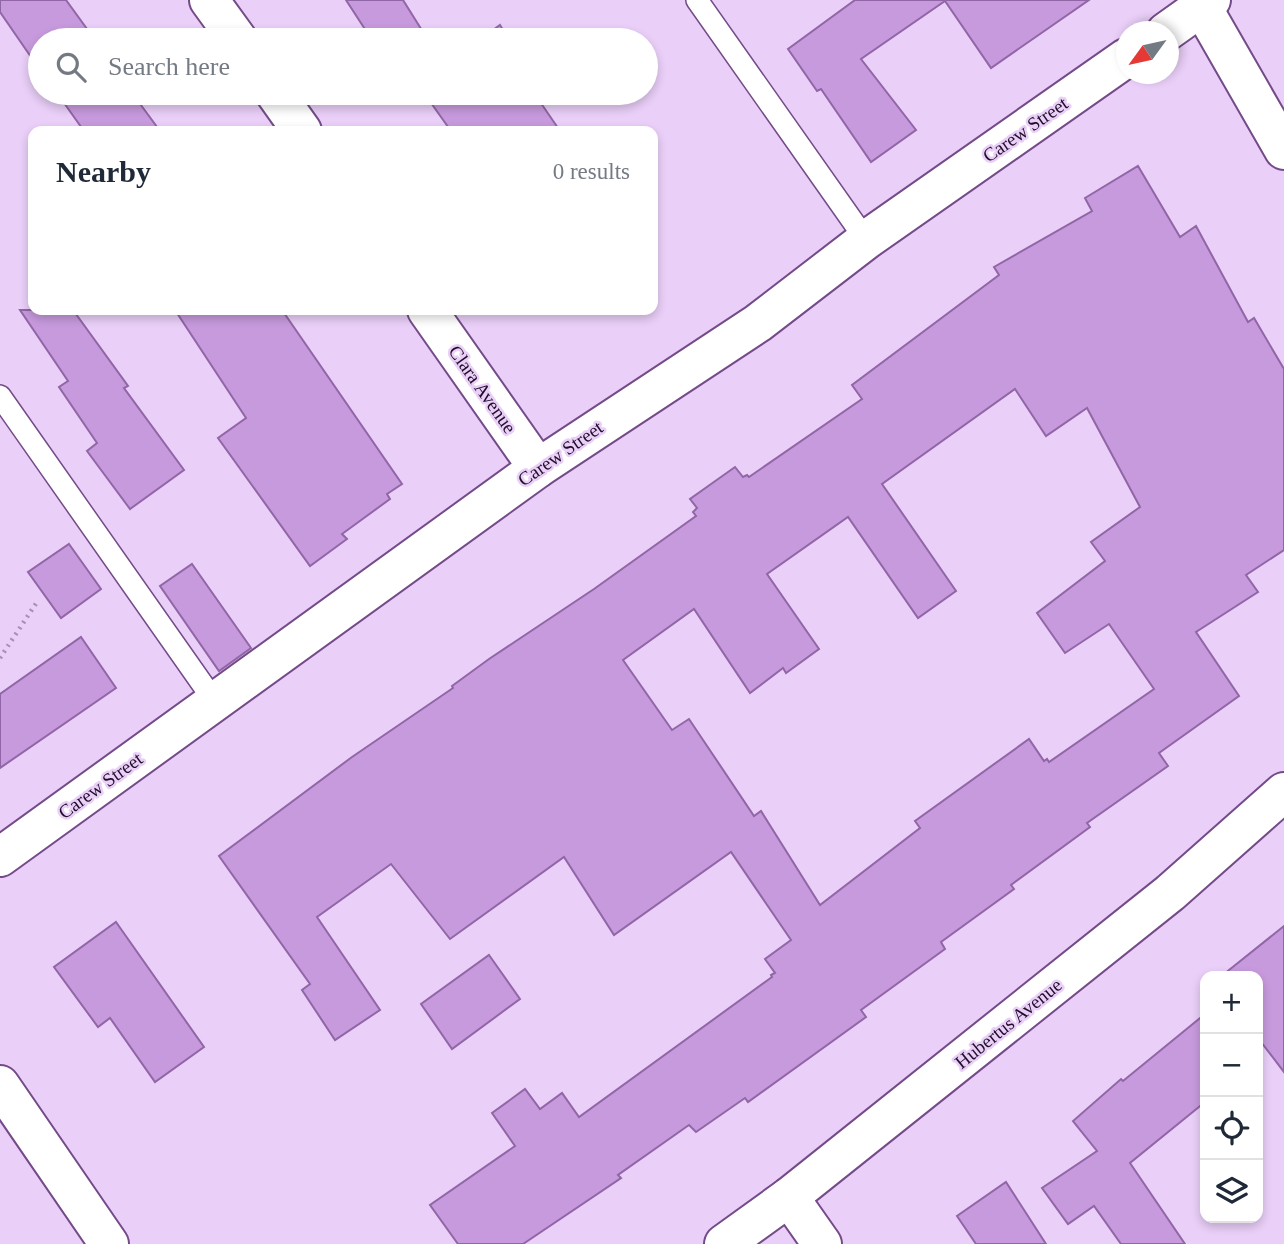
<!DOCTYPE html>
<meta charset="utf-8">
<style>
body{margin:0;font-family:"Times New Roman",serif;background:#f2f2f3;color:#1f2937}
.controls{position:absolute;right:21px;bottom:21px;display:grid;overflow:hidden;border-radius:14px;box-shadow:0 4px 10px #0003}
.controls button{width:63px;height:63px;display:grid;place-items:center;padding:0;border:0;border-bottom:2px solid #e0e1e3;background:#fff;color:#1f2937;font:35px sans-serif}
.compass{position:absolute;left:1116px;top:21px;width:63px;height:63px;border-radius:50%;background:#fff;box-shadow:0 4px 10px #0003;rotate:237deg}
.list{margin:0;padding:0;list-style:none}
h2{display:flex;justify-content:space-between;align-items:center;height:91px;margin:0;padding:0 28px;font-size:30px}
h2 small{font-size:23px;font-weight:400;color:#747a83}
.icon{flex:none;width:38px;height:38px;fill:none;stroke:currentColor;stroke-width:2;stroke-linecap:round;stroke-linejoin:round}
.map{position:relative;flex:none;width:1284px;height:1244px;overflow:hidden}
.search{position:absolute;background:#fff;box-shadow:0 4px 10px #0003;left:28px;top:28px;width:630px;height:77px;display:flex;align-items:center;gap:18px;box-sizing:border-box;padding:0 24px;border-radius:38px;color:#747a83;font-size:26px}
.panel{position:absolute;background:#fff;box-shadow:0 4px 10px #0003;left:28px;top:126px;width:630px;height:189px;border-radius:14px}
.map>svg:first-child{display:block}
</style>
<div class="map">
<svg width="1284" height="1244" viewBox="0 0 1284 1244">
<rect width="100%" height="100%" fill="#eacff8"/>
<g fill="#c79add" stroke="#9166a6" stroke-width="2" fill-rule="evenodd">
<polygon points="0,0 66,0 95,40 40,40 40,70 0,12"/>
<polygon points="346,0 403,0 428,40 372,40"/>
<polygon points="855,0 1089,0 991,68 945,1 861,59 916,130 871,162 821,89 817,91 788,49"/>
<polygon points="500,25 509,40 479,40"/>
<polygon points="57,93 132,93 160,131 84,131"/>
<polygon points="424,93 534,93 560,131 451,131"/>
<path d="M1138,166L1180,237L1196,226L1248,322L1254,318L1284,369V550L1246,575L1258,592L1196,632L1239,696L1159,753L1168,766L1087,823L1090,827L1011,885L1014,889L941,942L945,949L861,1010L866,1017L748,1102L745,1098L696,1132L689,1125L618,1175L621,1178L523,1244H458L430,1205L515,1146L492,1113L525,1089L540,1109L562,1093L579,1117L772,977L771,975L775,973L765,959L791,940L731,852L614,935L564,857L450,939L391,864L317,917L380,1010L335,1040L302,990L310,984L219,856L352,757L453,688L452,686L489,659L594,589L696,516L693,512L697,508L690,499L735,467L743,477L747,475L749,477L862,399L852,385L999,275L994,267L1092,211L1085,198ZM1015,389L1046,436L1087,408L1140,507L1091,542L1105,561L1037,613L1065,653L1109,624L1154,689L1049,762L1047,759L1044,761L1029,739L915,821L920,828L820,905L761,811L754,816L689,719L672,730L623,660L694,609L750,693L783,668L786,673L819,649L767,574L848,517L918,618L956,591L882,484Z"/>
<polygon points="20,310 73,310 128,386 124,388 184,470 130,509 87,451 97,443 59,387 68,381"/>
<polygon points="175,310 282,310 402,484 387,494 390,499 342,534 347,539 310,566 218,438 246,418"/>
<polygon points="69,544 101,589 61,618 28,572"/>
<polygon points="192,564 251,648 219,671 160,586"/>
<polygon points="81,637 116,688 0,768 0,694"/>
<polygon points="116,922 204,1047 155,1082 110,1018 98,1027 54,967"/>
<polygon points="1284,926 1284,1072 1258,1038 1258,976 1226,976 1224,974"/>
<polygon points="489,955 520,999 452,1049 421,1004"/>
<polygon points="1205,1014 1205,1102 1130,1163 1185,1244 1121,1244 1094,1206 1068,1224 1042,1188 1097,1151 1073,1121 1121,1079 1123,1081"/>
<polygon points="1006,1182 1046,1244 976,1244 957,1216"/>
</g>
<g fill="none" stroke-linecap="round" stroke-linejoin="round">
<g stroke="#744b88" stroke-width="24">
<g id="service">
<polyline points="697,0 866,240"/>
<polyline points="0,396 215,702"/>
</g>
</g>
<g stroke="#744b88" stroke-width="42">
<g id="minor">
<polyline points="209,0 238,40"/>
<polyline points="1198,0 1284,150"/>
<polyline points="1166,32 1211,0"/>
<polyline points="275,93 302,131"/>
<polyline points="427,310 538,468"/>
<polyline points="0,857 538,468 758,323 866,240 1126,58"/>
<polyline points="0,1085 109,1244"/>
<polyline points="789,1197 822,1244"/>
<polyline points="724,1244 789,1197 1170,893 1284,792"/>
</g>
</g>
<polyline stroke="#a790b3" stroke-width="4.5" stroke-dasharray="2 5" stroke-linecap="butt" points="0,658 37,602"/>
<use href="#service" stroke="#fff" stroke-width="21"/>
<use href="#minor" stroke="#fff" stroke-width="38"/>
</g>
<g text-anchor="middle" stroke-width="5" stroke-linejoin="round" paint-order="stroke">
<g font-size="19" fill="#1f0e27" stroke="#eacff8">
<text transform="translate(1025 129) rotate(-35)" y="7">Carew Street</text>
<text transform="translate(483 389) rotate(55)" y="7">Clara Avenue</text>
<text transform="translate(560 453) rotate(-35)" y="7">Carew Street</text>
<text transform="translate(100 785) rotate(-36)" y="7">Carew Street</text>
<text transform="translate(1008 1023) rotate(-39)" y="7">Hubertus Avenue</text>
</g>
</g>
</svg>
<div class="controls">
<button>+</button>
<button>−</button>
<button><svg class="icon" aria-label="locate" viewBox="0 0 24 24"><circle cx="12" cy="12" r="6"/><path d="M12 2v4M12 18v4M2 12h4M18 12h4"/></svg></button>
<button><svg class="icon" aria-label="layers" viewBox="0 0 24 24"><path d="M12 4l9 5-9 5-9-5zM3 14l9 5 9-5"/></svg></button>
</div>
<svg class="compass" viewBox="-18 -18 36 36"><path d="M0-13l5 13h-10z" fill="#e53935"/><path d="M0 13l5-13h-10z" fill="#747a83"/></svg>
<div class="search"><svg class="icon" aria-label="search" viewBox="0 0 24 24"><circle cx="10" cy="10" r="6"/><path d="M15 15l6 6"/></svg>Search here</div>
<section class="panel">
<h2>Nearby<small>0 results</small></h2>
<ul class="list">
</ul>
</section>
</div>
